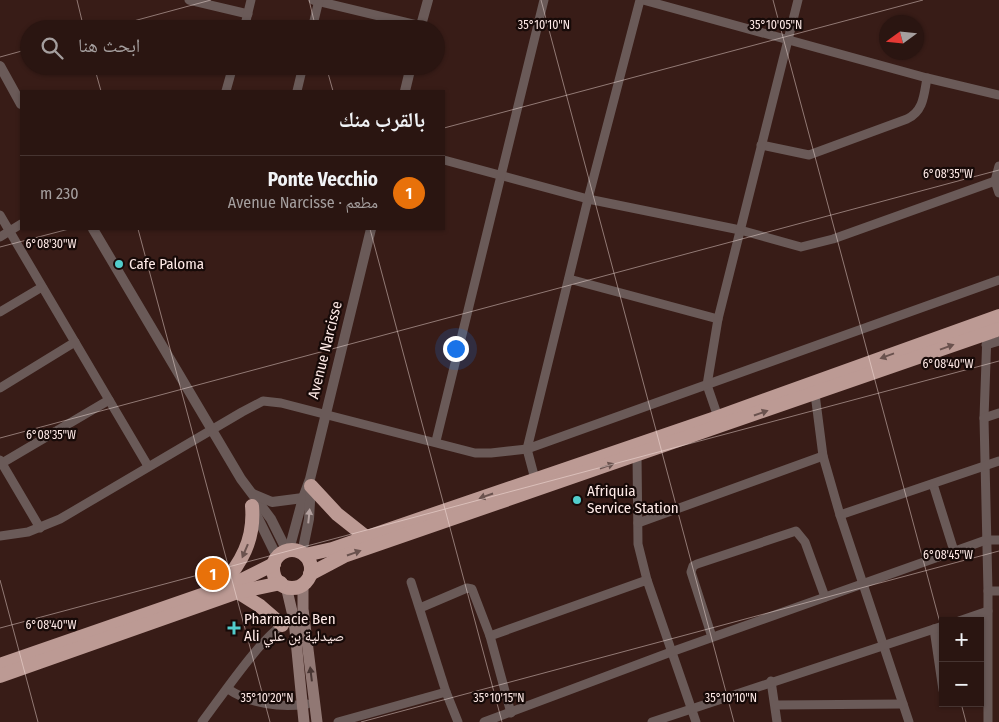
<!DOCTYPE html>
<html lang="ar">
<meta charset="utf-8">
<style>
body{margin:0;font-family:"Fira Sans Condensed","Noto Naskh Arabic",sans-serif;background:#36221f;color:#f1f3f6;direction:rtl}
.controls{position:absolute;right:15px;bottom:15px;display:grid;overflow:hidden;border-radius:0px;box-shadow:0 1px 4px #0004}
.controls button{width:45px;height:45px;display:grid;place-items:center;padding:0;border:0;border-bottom:1px solid #463431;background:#2a1511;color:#f1f3f6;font:25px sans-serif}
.compass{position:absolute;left:879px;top:15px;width:45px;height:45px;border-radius:50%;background:#2a1511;box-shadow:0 1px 4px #0004;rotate:255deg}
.you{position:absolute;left:455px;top:348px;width:18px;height:18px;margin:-12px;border:4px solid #fff;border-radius:50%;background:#1a73e8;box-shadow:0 0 0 8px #1a73e833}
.badge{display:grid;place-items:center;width:32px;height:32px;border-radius:50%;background:#b45309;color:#fff;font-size:16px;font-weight:700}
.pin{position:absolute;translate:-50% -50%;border:2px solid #fff;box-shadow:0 1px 5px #0006}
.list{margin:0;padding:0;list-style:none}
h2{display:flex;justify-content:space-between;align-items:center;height:65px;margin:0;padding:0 20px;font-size:21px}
h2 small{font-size:16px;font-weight:400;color:#a59f9f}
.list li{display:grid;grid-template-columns:32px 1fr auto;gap:15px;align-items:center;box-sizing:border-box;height:75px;padding:0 20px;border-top:1px solid #463431}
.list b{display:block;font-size:19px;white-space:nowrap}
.list p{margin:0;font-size:16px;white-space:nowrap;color:#a59f9f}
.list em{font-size:16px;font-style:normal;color:#a59f9f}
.icon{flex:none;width:28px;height:28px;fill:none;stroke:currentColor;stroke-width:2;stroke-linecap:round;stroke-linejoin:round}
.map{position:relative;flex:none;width:999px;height:722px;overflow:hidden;direction:ltr}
.search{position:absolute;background:#2a1511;box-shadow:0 1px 4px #0004;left:20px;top:20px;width:425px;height:55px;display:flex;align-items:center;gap:12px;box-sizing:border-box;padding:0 18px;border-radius:28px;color:#a59f9f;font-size:19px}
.panel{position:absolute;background:#2a1511;box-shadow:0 1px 4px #0004;left:20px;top:90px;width:425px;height:140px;border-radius:0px;direction:rtl}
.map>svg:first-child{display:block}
</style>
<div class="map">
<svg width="999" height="722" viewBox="0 0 999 722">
<rect width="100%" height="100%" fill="#381c17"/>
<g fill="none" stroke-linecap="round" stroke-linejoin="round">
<g stroke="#6a5a58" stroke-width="9">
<polyline points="189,0 248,14"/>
<polyline points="313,0 421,26"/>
<polyline points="643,0 927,78 999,95"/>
<polyline points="244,29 251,0"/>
<polyline points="312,29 319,0"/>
<polyline points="226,91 233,66"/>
<polyline points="297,91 303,66"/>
<path d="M761,145L809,155L907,119C924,111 924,94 927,78"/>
<polyline points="444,160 588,199 740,230 801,247 833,239 995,181"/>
<polyline points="999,166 995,181 999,193"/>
<polyline points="0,215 148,466"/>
<polyline points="0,237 21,224"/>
<polyline points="569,279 718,319"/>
<polyline points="0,312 42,287"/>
<polyline points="987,333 984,418 988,591 988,722"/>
<polyline points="986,345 999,341"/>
<polyline points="0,388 75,342"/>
<polyline points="815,394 823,456 840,515 909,722"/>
<polyline points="718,417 707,385 718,319 798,0"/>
<polyline points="984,418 999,413"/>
<polyline points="436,441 544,0"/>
<polyline points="637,455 638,544 647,580"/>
<polyline points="0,460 40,528"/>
<polyline points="2,463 109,400"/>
<polyline points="535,479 527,449 588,199 640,0"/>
<polyline points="933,484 954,551"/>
<polyline points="840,515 999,461"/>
<polyline points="638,523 823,456"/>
<polyline points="0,536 28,532 60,519 242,412 263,401 281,403 475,453 491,453 527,449 999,280"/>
<polyline points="411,582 446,692"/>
<polyline points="988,591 999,591"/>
<polyline points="420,608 467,588 472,589 490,636"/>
<polyline points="959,621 988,611"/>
<polyline points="934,629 943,690"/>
<polyline points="712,637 691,572 693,566 697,564 796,531 805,542 825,597"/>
<polyline points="771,681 777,722"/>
<path d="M228,689C250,704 281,708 307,704"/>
<polyline points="776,705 903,704"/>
<polyline points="511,713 490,636 647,580 696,722"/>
<path d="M202,722C219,700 264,633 286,623"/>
<polyline points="338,722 446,692 458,722"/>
<polyline points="484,722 671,652 986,540 999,540"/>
<polyline points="652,722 943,626"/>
</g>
<g stroke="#6a5a58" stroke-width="10">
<polyline points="420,29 428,0"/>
<polyline points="0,66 21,104"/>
<polyline points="405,91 411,66"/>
<polyline points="93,229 241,479 271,519 287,551"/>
<polyline points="253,494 272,502 303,498"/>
<polyline points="254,510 277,557"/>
<polyline points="289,550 303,498 310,479 371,229"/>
<polyline points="302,553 309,519 311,485"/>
</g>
<g stroke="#917874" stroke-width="11">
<polyline points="303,584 303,609 317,722"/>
<polyline points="286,586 294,620 304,722"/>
</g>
<g stroke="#bc9a94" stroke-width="14">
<polyline points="311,486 337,514 366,537"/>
<circle cx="292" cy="569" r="19"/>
<polyline points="305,555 332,549 718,417 999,316"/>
<polyline points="310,574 344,556 999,329"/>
<path d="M220,588C241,563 255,540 252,506"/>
<polyline points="238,592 260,606 282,625"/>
<polyline points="0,665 236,583 274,564"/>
<polyline points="0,676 238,592 281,583"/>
</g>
</g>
<defs><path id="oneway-solid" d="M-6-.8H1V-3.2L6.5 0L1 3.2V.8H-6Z" transform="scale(1.25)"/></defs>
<g fill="#6a524e">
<use href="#oneway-solid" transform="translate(947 347) rotate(-20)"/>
<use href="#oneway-solid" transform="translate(887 356) rotate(160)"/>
<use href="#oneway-solid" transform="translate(761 413) rotate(-19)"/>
<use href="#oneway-solid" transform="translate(607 466) rotate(-19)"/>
<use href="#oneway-solid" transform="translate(486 496) rotate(161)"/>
<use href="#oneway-solid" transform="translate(245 551) rotate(113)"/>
<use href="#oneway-solid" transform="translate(354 553) rotate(-19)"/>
</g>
<use fill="#b4a2a0" href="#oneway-solid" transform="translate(309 516) rotate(-84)"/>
<use fill="#483633" href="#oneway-solid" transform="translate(311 674) rotate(-97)"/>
<path fill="none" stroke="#ffeae7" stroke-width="1" stroke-opacity="0.45" d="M77,0L84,29M309,0L316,29M541,0L734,722M773,0L943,634M104,29L211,0M0,57L29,49M94,66L101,91M326,66L333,91M444,128L923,0M138,229L270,722M370,229L502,722M0,247L69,229M0,438L999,170M0,580L38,722M0,628L999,361M961,703L966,722M361,722L999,551"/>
<g fill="#52cdcc" stroke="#170a08" stroke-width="2">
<circle cx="119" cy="264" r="5"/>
<circle cx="577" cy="500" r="5"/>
<path d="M231.5 620.5h5v5h5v5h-5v5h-5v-5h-5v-5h5z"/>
</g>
<g text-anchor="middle" stroke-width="4.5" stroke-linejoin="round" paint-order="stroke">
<g font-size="15" fill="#ffeae7" stroke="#170a08" text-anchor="start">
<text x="129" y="269">Cafe Paloma</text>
<text x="587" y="496">Afriquia<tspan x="587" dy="17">Service Station</tspan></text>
<text x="244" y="624">Pharmacie Ben<tspan x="244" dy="17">Ali صيدلية بن علي</tspan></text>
</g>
<g font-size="15" fill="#ffeae7" stroke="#170a08">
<text transform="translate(325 350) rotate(-76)" y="5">Avenue Narcisse</text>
</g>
</g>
<g font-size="12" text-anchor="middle" fill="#ffeae7" stroke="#170a08" stroke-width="4.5" stroke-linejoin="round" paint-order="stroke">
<text x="544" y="29">35°10'10"N</text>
<text x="776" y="29">35°10'05"N</text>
<text x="948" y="178">6°08'35"W</text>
<text x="51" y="248">6°08'30"W</text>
<text x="948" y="368">6°08'40"W</text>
<text x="51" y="439">6°08'35"W</text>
<text x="948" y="559">6°08'45"W</text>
<text x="51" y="629">6°08'40"W</text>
<text x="267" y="702">35°10'20"N</text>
<text x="499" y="702">35°10'15"N</text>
<text x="731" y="702">35°10'10"N</text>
</g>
</svg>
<div class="controls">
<button>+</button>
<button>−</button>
</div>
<svg class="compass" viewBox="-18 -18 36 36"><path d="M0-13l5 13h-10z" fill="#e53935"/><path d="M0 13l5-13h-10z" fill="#a59f9f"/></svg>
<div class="you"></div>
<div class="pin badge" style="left:213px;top:574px;background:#e8710a">1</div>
<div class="search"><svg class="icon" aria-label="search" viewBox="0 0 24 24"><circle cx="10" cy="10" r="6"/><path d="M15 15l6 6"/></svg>ابحث هنا</div>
<section class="panel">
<h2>بالقرب منك<small></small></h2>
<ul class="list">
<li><span class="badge" style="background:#e8710a">1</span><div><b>Ponte Vecchio</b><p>مطعم · Avenue Narcisse</p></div><em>230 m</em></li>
</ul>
</section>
</div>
